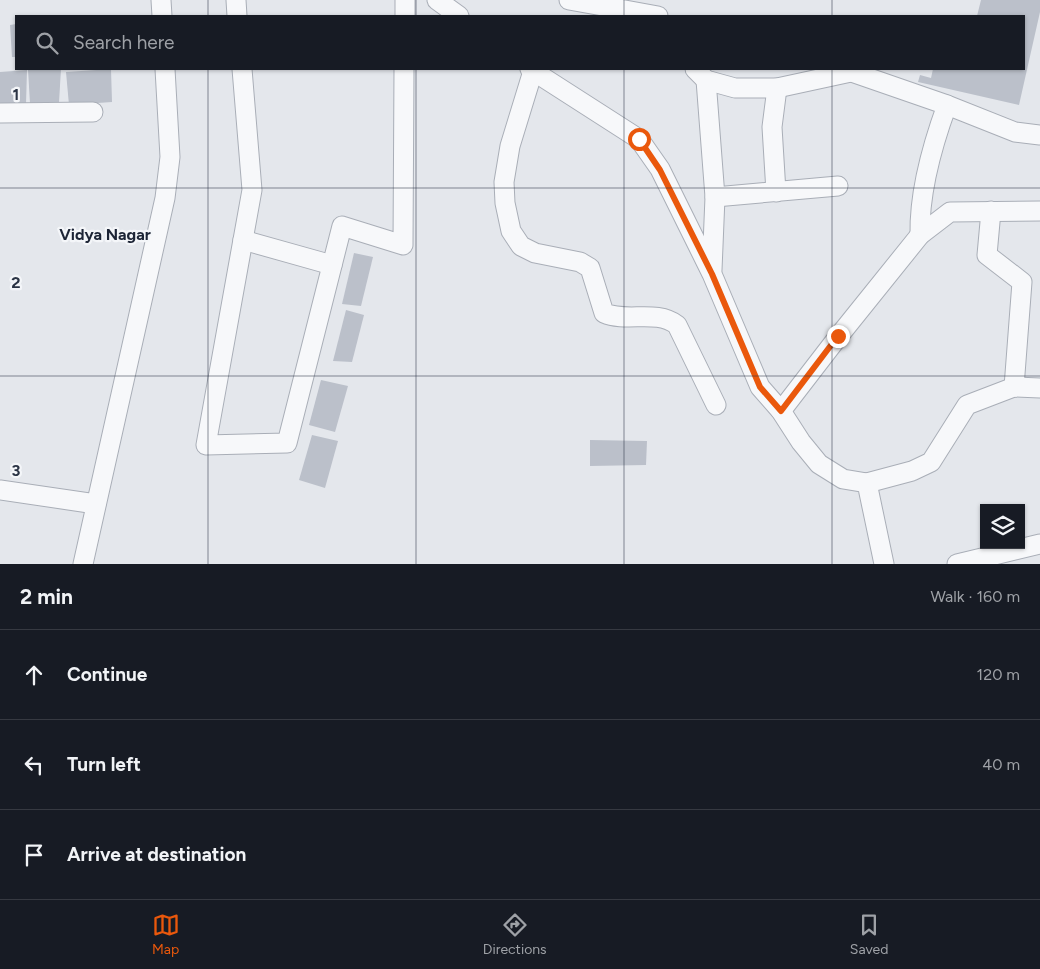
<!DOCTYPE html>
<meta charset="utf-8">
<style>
body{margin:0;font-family:Figtree,sans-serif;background:#20242c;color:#f1f3f6}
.controls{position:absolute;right:15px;bottom:15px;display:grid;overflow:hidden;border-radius:0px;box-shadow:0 1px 4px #0004}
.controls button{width:45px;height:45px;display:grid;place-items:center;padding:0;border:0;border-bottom:1px solid #363941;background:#171b24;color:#f1f3f6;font:25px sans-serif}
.stop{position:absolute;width:15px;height:15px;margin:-11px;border:4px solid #ea580c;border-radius:50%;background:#fff}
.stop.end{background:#ea580c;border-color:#fff;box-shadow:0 1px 5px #0008}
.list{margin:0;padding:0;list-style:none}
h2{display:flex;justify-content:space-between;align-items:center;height:65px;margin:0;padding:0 20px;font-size:21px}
h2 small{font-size:16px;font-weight:400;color:#9ea1a6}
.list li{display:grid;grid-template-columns:32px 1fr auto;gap:15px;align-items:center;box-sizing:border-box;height:90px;padding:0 20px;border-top:1px solid #363941}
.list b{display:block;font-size:19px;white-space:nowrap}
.list em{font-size:16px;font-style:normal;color:#9ea1a6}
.icon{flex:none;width:28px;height:28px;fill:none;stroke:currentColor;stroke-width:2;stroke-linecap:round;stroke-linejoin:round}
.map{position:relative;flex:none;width:1040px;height:564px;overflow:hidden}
.search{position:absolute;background:#171b24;box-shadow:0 1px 4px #0004;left:15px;right:15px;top:15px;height:55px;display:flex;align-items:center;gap:12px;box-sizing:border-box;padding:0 18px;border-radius:0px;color:#9ea1a6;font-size:19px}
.sheet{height:335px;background:#171b24}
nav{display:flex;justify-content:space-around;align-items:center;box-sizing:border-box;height:70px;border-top:1px solid #363941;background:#171b24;font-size:14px;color:#9ea1a6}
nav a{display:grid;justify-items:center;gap:2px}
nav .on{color:#ea580c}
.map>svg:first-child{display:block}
</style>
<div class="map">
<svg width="1040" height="564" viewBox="0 0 1040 564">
<rect width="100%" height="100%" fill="#e4e7ec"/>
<g fill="#bbc0ca">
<polygon points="981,0 1040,0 1040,12 1019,105 918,82 920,75 931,78 933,69 1024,69 1024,16 977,16"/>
<polygon points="16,24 16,57 12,57 10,25"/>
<polygon points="61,69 59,102 30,103 28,70"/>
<polygon points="111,69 112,102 69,105 66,72"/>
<polygon points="27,70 26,104 0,105 0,72"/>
<polygon points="354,253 373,257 361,306 342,304"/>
<polygon points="346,310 364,315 352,362 333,361"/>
<polygon points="321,380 348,386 335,432 309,425"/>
<polygon points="312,435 338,441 325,488 299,480"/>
<polygon points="590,440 647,441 646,465 590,466"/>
</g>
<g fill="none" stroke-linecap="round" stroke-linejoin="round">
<g stroke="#a9aeb7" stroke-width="21">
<g id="minor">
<polyline points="161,0 162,16"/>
<polyline points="236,0 237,16"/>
<polyline points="437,0 459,16"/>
<polyline points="569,0 658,16"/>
<polyline points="405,16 405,0"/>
<polyline points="242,69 252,190 206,445 287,443 342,226 403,245 404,69"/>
<polyline points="530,69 639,139 660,169 712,274 760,387 781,411 801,442 819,464 843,479 867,483 884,564"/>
<polyline points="695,69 706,80 735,88 777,88 851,72"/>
<polyline points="843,69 947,105 1015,132 1040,135"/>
<path d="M533,71L510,146L504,182L505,203L511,231L521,246L535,253L580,262L590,268L604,313C627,323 656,309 677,325L716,405"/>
<polyline points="706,80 715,197 712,270"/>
<polyline points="0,113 93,112"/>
<polyline points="776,192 772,127 777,88"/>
<polyline points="715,197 838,186"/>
<polyline points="991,211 987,255 1022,282 1014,387"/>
<path d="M920,235C919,191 932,146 947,105"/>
<polyline points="243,240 332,265"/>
<polyline points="781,411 838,337 920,235 950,212 1040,211"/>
<polyline points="867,483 912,471 931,462 967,405 1014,387 1040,388"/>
<polyline points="0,490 96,504"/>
<polyline points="83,564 165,198 170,157 165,69"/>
<polyline points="957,564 1040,544"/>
</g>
</g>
<use href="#minor" stroke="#f7f8fa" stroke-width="19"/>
</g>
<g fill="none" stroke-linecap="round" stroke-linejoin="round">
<polyline stroke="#ea580c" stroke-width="6" points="639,139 660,170 712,274 760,387 781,411 838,336"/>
</g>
<path fill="none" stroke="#2b3445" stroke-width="1" stroke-opacity="0.55" d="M208,0V16M416,0V16M624,0V16M832,0V16M208,69V564M416,69V564M624,69V564M832,69V564M0,188H1040M0,376H1040"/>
<g text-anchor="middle" stroke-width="4.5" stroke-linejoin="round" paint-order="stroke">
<g font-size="16" font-weight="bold" fill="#1d2536" stroke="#f4f6f9">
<text x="105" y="240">Vidya Nagar</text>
</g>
</g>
<g font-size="16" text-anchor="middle" font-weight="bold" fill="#2b3445" stroke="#f4f6f9" stroke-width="4.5" stroke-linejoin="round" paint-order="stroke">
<text x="16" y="100">1</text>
<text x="16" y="288">2</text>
<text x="16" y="476">3</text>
</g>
</svg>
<div class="controls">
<button><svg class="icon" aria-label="layers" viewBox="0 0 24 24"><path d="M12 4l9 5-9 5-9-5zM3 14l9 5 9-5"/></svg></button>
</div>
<div class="stop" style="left:639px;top:139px"></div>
<div class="stop end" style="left:838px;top:336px"></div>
<div class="search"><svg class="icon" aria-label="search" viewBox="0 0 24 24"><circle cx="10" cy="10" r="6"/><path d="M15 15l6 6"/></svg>Search here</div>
</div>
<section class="sheet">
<h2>2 min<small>Walk · 160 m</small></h2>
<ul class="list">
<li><svg class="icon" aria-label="ahead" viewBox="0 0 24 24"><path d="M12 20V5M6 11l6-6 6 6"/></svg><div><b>Continue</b></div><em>120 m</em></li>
<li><svg class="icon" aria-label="left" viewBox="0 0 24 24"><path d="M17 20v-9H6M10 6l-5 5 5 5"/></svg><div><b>Turn left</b></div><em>40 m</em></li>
<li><svg class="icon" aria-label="arrive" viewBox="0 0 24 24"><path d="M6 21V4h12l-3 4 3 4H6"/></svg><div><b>Arrive at destination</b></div></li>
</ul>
</section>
<nav>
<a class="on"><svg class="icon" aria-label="map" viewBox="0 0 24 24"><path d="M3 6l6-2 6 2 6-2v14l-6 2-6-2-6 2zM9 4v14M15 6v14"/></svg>Map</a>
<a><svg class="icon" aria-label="directions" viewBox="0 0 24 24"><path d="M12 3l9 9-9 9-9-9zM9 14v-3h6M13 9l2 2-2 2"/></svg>Directions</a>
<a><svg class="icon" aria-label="saved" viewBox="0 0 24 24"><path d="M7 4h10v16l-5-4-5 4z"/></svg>Saved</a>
</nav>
